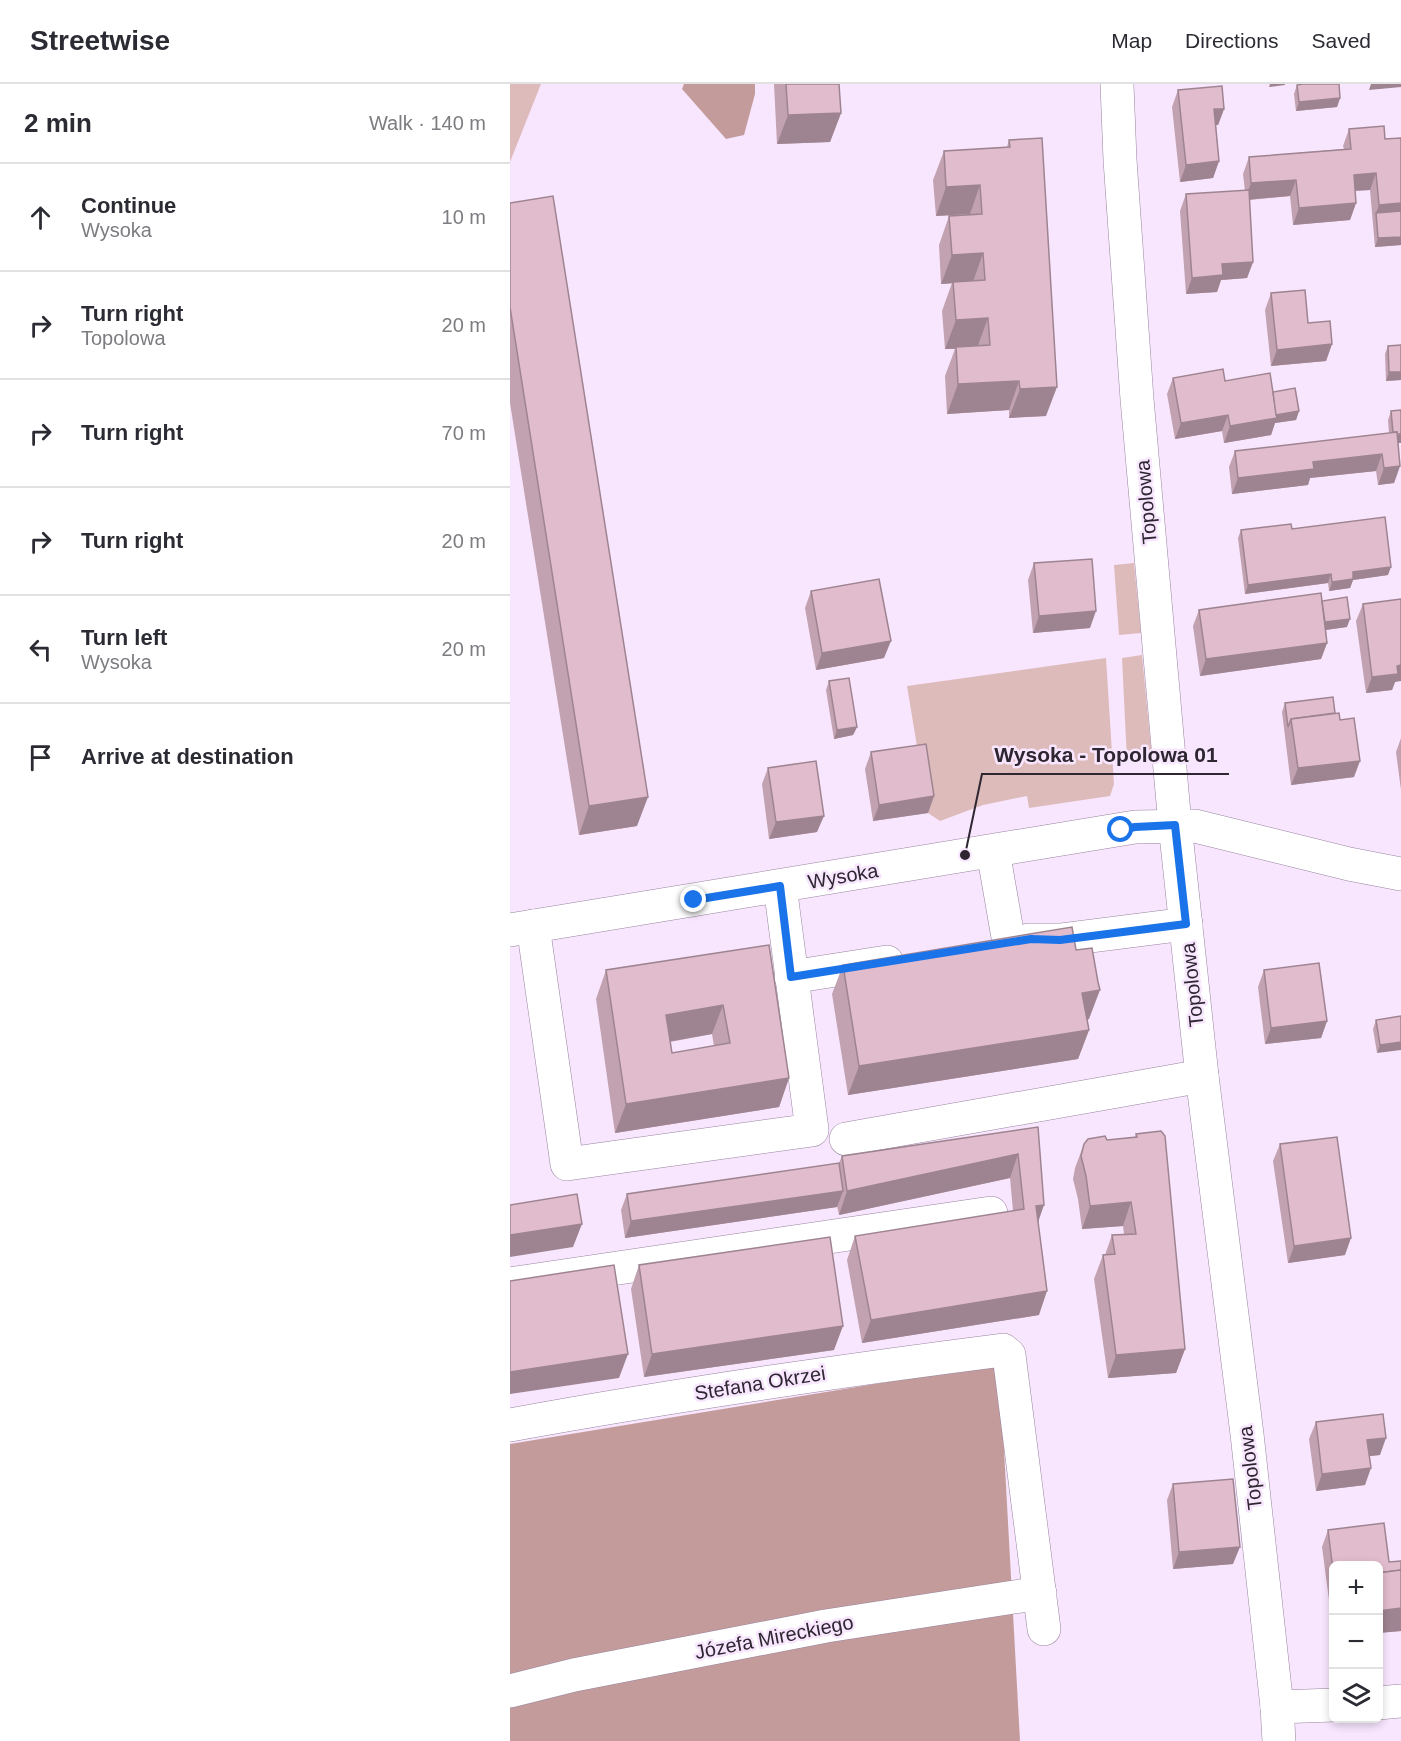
<!DOCTYPE html>
<meta charset="utf-8">
<style>
body{margin:0;font-family:Helvetica,sans-serif;background:#f2f2f3;color:#2b2b33}
.controls{position:absolute;right:18px;bottom:18px;display:grid;overflow:hidden;border-radius:9px;box-shadow:0 3px 9px #0003}
.controls button{width:54px;height:54px;display:grid;place-items:center;padding:0;border:0;border-bottom:2px solid #e1e1e2;background:#fff;color:#2b2b33;font:30px sans-serif}
.stop{position:absolute;width:18px;height:18px;margin:-14px;border:4px solid #1a73e8;border-radius:50%;background:#fff}
.stop.end{background:#1a73e8;border-color:#fff;box-shadow:0 2px 6px #0008}
.list{margin:0;padding:0;list-style:none}
h2{display:flex;justify-content:space-between;align-items:center;height:78px;margin:0;padding:0 24px;font-size:26px}
h2 small{font-size:20px;font-weight:400;color:#7c7c81}
.list li{display:grid;grid-template-columns:39px 1fr auto;gap:18px;align-items:center;box-sizing:border-box;height:108px;padding:0 24px;border-top:2px solid #e1e1e2}
.list b{display:block;font-size:22px;white-space:nowrap}
.list p{margin:0;font-size:20px;white-space:nowrap;color:#7c7c81}
.list em{font-size:20px;font-style:normal;color:#7c7c81}
.icon{flex:none;width:33px;height:33px;fill:none;stroke:currentColor;stroke-width:2;stroke-linecap:round;stroke-linejoin:round}
.map{position:relative;flex:none;width:891px;height:1657px;overflow:hidden}
header{display:flex;align-items:center;gap:36px;box-sizing:border-box;height:84px;padding:0 30px;background:#fff;border-bottom:2px solid #e1e1e2}
header strong{font-size:28px}
nav{display:flex;gap:33px;margin-inline-start:auto;font-size:21px}
main{display:flex}
aside{flex:1;background:#fff}
.map>svg:first-child{display:block}
</style>
<header>
<strong>Streetwise</strong>
<nav><a>Map</a><a>Directions</a><a>Saved</a></nav>
</header>
<main>
<aside>
<h2>2 min<small>Walk · 140 m</small></h2>
<ul class="list">
<li><svg class="icon" aria-label="ahead" viewBox="0 0 24 24"><path d="M12 20V5M6 11l6-6 6 6"/></svg><div><b>Continue</b><p>Wysoka</p></div><em>10 m</em></li>
<li><svg class="icon" aria-label="right" viewBox="0 0 24 24"><path d="M7 20v-9h11M14 6l5 5-5 5"/></svg><div><b>Turn right</b><p>Topolowa</p></div><em>20 m</em></li>
<li><svg class="icon" aria-label="right" viewBox="0 0 24 24"><path d="M7 20v-9h11M14 6l5 5-5 5"/></svg><div><b>Turn right</b></div><em>70 m</em></li>
<li><svg class="icon" aria-label="right" viewBox="0 0 24 24"><path d="M7 20v-9h11M14 6l5 5-5 5"/></svg><div><b>Turn right</b></div><em>20 m</em></li>
<li><svg class="icon" aria-label="left" viewBox="0 0 24 24"><path d="M17 20v-9H6M10 6l-5 5 5 5"/></svg><div><b>Turn left</b><p>Wysoka</p></div><em>20 m</em></li>
<li><svg class="icon" aria-label="arrive" viewBox="0 0 24 24"><path d="M6 21V4h12l-3 4 3 4H6"/></svg><div><b>Arrive at destination</b></div></li>
</ul>
</aside>
<div class="map">
<svg width="891" height="1657" viewBox="0 0 891 1657">
<rect width="100%" height="100%" fill="#f8e6fe"/>
<g fill="#debbbb">
<polygon points="0,0 31,0 0,78"/>
<polygon points="624,479 631,549 609,551 604,481"/>
<polygon points="632,571 642,674 617,677 612,574"/>
<polygon points="596,574 604,700 600,712 519,724 517,712 473,721 430,737 418,729 397,602"/>
</g>
<g fill="#c39b9b">
<polygon points="174,0 245,0 245,10 234,51 216,55 172,5"/>
<polygon points="487,1280 491,1311 510,1657 0,1657 0,1360"/>
</g>
<g fill="none" stroke-linecap="round" stroke-linejoin="round">
<g stroke="#98849f" stroke-width="34">
<g id="minor">
<polyline points="607,0 610,76 627,315 665,741 692,992 737,1350 767,1623 769,1657"/>
<polyline points="483,767 499,859"/>
<polyline points="23,842 57,1080 302,1046 270,802"/>
<polyline points="0,846 625,743 685,742 839,780 891,790"/>
<polyline points="519,856 550,856 676,840"/>
<polyline points="281,893 377,878"/>
<polyline points="336,1055 692,992"/>
<polyline points="0,1200 481,1129"/>
<path d="M0,1341C164,1311 328,1287 493,1266L499,1271L534,1545"/>
<polyline points="0,1607 64,1591 316,1542 530,1509"/>
<polyline points="868,1619 891,1617"/>
<polyline points="767,1623 824,1621"/>
</g>
</g>
<use href="#minor" stroke="#fff" stroke-width="33"/>
</g>
<g fill="#c2a2b0" fill-rule="evenodd">
<polygon points="264,0 329,0 331,29 320,58 267,60"/>
<polygon points="789,0 829,0 830,14 827,23 786,27 784,10 787,1"/>
<polygon points="668,6 714,25 708,41 706,41 709,77 703,94 670,98 662,23"/>
<polygon points="839,45 875,55 891,54 891,161 865,163 860,106 845,107 846,119 840,136 783,141 780,112 739,116 743,178 737,194 711,196 707,208 676,210 670,127 676,110 735,107 733,90 739,73 834,65 833,62"/>
<polygon points="499,56 536,332 499,334 499,326 437,330 435,292 445,265 435,265 432,227 442,199 431,200 429,161 439,132 460,130 426,132 423,96 434,67 497,63"/>
<polygon points="0,119 127,742 69,751 0,319"/>
<polygon points="761,209 822,260 816,277 761,282 755,226"/>
<polygon points="891,261 891,296 876,297 875,270 878,262"/>
<polygon points="663,294 715,297 763,308 789,327 786,336 765,339 761,351 714,359 712,347 665,355 657,310"/>
<polygon points="881,327 888,359 890,382 884,399 868,401 866,387 800,394 798,401 722,410 719,383 725,367 879,349 878,336"/>
<polygon points="782,445 878,491 843,496 840,504 819,507 818,499 735,510 728,454 731,446"/>
<polygon points="524,479 580,544 523,549 518,496"/>
<polygon points="301,507 374,574 306,586 295,524"/>
<polygon points="812,517 837,543 816,546 817,559 811,575 690,592 683,542 689,526"/>
<polygon points="853,520 885,598 882,606 856,609 846,537"/>
<polygon points="319,597 347,643 343,651 324,655 316,606"/>
<polygon points="775,619 825,629 830,636 844,693 781,701 772,628"/>
<polygon points="891,654 891,706 886,668"/>
<polygon points="361,668 424,712 418,729 363,737 355,685"/>
<polygon points="258,684 307,748 259,755 252,700"/>
<path d="M259,861L279,994L269,1023L105,1049L86,915L96,886ZM202,950L204,962L162,969L160,958Z"/>
<polygon points="333,881 579,935 577,936 579,946 568,975 338,1011 322,910"/>
<polygon points="754,886 817,937 811,954 755,960 748,903"/>
<polygon points="891,932 867,969 863,945 866,936"/>
<polygon points="528,1043 529,1231 352,1259 337,1176 345,1152 503,1127 500,1094 329,1131 327,1122 327,1123 115,1154 111,1126 117,1110 329,1079 332,1072"/>
<polygon points="626,1050 675,1265 666,1289 598,1294 584,1195 593,1171 595,1171 602,1151 614,1150 613,1142 572,1145 568,1115 563,1095 565,1084 574,1060 597,1056 625,1053"/>
<polygon points="770,1060 835,1171 778,1179 763,1077"/>
<polygon points="129,1181 324,1266 134,1293 121,1205"/>
<polygon points="806,1338 870,1371 859,1372 855,1401 806,1407 799,1355"/>
<polygon points="663,1400 723,1480 663,1485 657,1416"/>
<polygon points="818,1446 879,1478 891,1477 891,1547 868,1549 824,1482 824,1554 812,1463"/>
</g>
<g fill="#9e8490">
<polygon points="760,0 775,0 775,1 759,3"/>
<polygon points="861,0 891,0 891,3 859,6"/>
<polygon points="830,14 827,23 786,27 789,18"/>
<polygon points="704,25 714,25 708,41 698,42"/>
<polygon points="331,29 320,58 267,60 278,31"/>
<polygon points="709,77 703,94 670,98 676,81"/>
<polygon points="866,89 860,106 838,107 844,91"/>
<polygon points="786,96 780,112 735,116 741,99"/>
<polygon points="470,101 460,130 426,132 436,103"/>
<polygon points="846,119 840,136 783,141 789,124"/>
<polygon points="891,119 891,136 866,129 869,121"/>
<polygon points="891,153 891,161 865,163 868,154"/>
<polygon points="473,169 463,198 431,200 442,171"/>
<polygon points="743,178 737,194 711,196 707,208 676,210 682,194 712,180"/>
<polygon points="478,234 467,264 435,265 446,236"/>
<polygon points="822,260 816,277 761,282 767,266"/>
<polygon points="879,288 891,288 891,296 876,297"/>
<polygon points="509,297 499,326 437,330 448,300"/>
<polygon points="547,303 536,332 499,334 510,305"/>
<polygon points="789,327 786,336 765,339 761,351 714,359 720,342 762,331"/>
<polygon points="718,331 712,347 665,355 671,339"/>
<polygon points="891,350 891,359 880,359 883,351"/>
<polygon points="872,370 866,387 800,394 798,401 722,410 728,394 803,378"/>
<polygon points="890,382 884,399 868,401 874,384"/>
<polygon points="881,483 878,491 843,496 840,504 819,507 822,498 843,488"/>
<polygon points="821,490 818,499 735,510 738,501"/>
<polygon points="586,527 580,544 523,549 529,532"/>
<polygon points="840,535 837,543 808,547 811,539"/>
<polygon points="381,557 374,574 306,586 312,569"/>
<polygon points="817,559 811,575 690,592 696,575"/>
<polygon points="891,581 891,597 885,598 882,606 856,609 862,593 887,582"/>
<polygon points="347,643 343,651 324,655 327,646"/>
<polygon points="850,677 844,693 781,701 788,684"/>
<polygon points="424,712 418,729 363,737 369,721"/>
<polygon points="138,713 127,742 69,751 79,722"/>
<polygon points="314,732 307,748 259,755 266,738"/>
<polygon points="590,906 579,935 562,939 572,909"/>
<polygon points="213,921 202,950 145,960 156,931"/>
<polygon points="817,937 811,954 755,960 761,944"/>
<polygon points="579,946 568,975 338,1011 349,982"/>
<polygon points="891,958 891,966 867,969 870,961"/>
<polygon points="279,994 269,1023 105,1049 116,1020"/>
<polygon points="508,1070 500,1094 329,1131 337,1107"/>
<polygon points="333,1107 327,1123 115,1154 121,1137"/>
<polygon points="621,1118 613,1142 572,1145 580,1122"/>
<polygon points="534,1121 526,1144 526,1122"/>
<polygon points="72,1140 63,1163 0,1173 0,1151"/>
<polygon points="841,1154 835,1171 778,1179 784,1162"/>
<polygon points="537,1207 529,1231 352,1259 361,1236"/>
<polygon points="333,1242 324,1266 134,1293 142,1270"/>
<polygon points="675,1265 666,1289 598,1294 606,1271"/>
<polygon points="118,1270 109,1294 0,1310 0,1288"/>
<polygon points="876,1354 870,1371 851,1373 857,1356"/>
<polygon points="861,1384 855,1401 806,1407 812,1390"/>
<polygon points="730,1463 723,1480 663,1485 669,1468"/>
<polygon points="891,1524 891,1547 868,1549 868,1527"/>
</g>
<g fill="#e1bccd" stroke="#9e8490" stroke-width="1.5" fill-rule="evenodd">
<polygon points="276,0 329,0 331,29 278,31"/>
<polygon points="793,0 829,0 830,14 789,18 787,1"/>
<polygon points="712,2 714,25 704,25 709,77 676,81 668,6"/>
<polygon points="874,42 875,55 891,54 891,119 869,121 866,89 844,91 846,119 789,124 786,96 741,99 739,73 841,65 839,45"/>
<polygon points="532,54 547,303 510,305 509,297 448,300 446,263 480,261 478,234 446,236 443,198 475,196 473,169 442,171 439,132 472,130 470,101 436,103 434,67 500,63 499,56"/>
<polygon points="739,106 743,178 712,180 713,191 682,194 676,110"/>
<polygon points="43,112 138,713 79,722 0,223 0,119"/>
<polygon points="891,127 891,153 868,154 866,129"/>
<polygon points="795,206 798,239 820,237 822,260 767,266 761,209"/>
<polygon points="891,261 891,288 879,288 878,262"/>
<polygon points="713,285 715,297 760,289 767,334 720,342 718,331 671,339 663,294"/>
<polygon points="785,304 789,327 766,331 763,308"/>
<polygon points="891,326 891,350 887,350 887,348 883,348 881,327"/>
<polygon points="887,348 890,382 874,384 872,370 803,378 804,385 728,394 725,367"/>
<polygon points="875,433 881,483 843,488 843,495 822,498 821,490 738,501 731,446 781,440 782,445"/>
<polygon points="582,475 586,527 529,532 524,479"/>
<polygon points="369,495 381,557 312,569 301,507"/>
<polygon points="811,509 817,559 696,575 689,526"/>
<polygon points="837,513 840,535 815,538 812,517"/>
<polygon points="891,515 891,581 887,582 888,590 862,593 853,520"/>
<polygon points="339,594 347,643 327,646 319,597"/>
<polygon points="823,613 825,629 781,635 778,643 775,619"/>
<polygon points="829,629 830,636 844,634 850,677 788,684 781,635"/>
<polygon points="416,660 424,712 369,721 361,668"/>
<polygon points="306,677 314,732 266,738 258,684"/>
<polygon points="562,843 566,866 582,864 588,898 590,906 572,909 579,946 349,982 333,881"/>
<path d="M259,861L279,994L116,1020L96,886ZM213,921L220,959L162,969L156,931Z"/>
<polygon points="809,879 817,937 761,944 754,886"/>
<polygon points="891,932 891,958 870,961 866,936"/>
<polygon points="528,1043 534,1121 526,1122 537,1207 361,1236 345,1152 514,1125 508,1070 337,1107 332,1072"/>
<polygon points="651,1047 655,1052 675,1265 606,1271 593,1171 605,1170 602,1151 626,1150 621,1118 580,1122 576,1092 571,1072 574,1060 578,1055 595,1052 597,1056 627,1053 626,1050"/>
<polygon points="827,1053 841,1154 784,1162 770,1060"/>
<polygon points="329,1079 333,1107 121,1137 117,1110"/>
<polygon points="67,1110 72,1140 0,1151 0,1121"/>
<polygon points="320,1153 333,1242 142,1270 129,1181"/>
<polygon points="104,1181 118,1270 0,1288 0,1197"/>
<polygon points="873,1330 876,1354 857,1356 861,1384 812,1390 806,1338"/>
<polygon points="723,1395 730,1463 669,1468 663,1400"/>
<polygon points="874,1439 879,1478 891,1477 891,1486 868,1489 868,1482 824,1482 824,1494 818,1446"/>
<polygon points="891,1486 891,1524 868,1527 868,1489"/>
</g>
<g fill="none" stroke-linecap="round" stroke-linejoin="round">
<polyline stroke="#1a73e8" stroke-width="8" points="184,816 270,802 281,893 521,855 550,856 676,840 665,741 625,743 611,746"/>
</g>
<g text-anchor="middle" stroke-width="5" stroke-linejoin="round" paint-order="stroke">
<g font-size="20" fill="#2e2631" stroke="#f8e6fe">
<text transform="translate(636 418) rotate(-95)" y="7">Topolowa</text>
<text transform="translate(333 792) rotate(-10)" y="7">Wysoka</text>
<text transform="translate(682 901) rotate(-96)" y="7">Topolowa</text>
<text transform="translate(250 1299) rotate(-9)" y="7">Stefana Okrzei</text>
<text transform="translate(740 1384) rotate(-97)" y="7">Topolowa</text>
<text transform="translate(264 1553) rotate(-11)" y="7">Józefa Mireckiego</text>
</g>
</g>
<path fill="none" stroke="#2e2631" stroke-width="2" d="M455 771L472 690H719"/>
<circle fill="#2e2631" stroke="#f8e6fe" stroke-width="2" cx="455" cy="771" r="6"/>
<g font-size="21" text-anchor="middle" font-weight="bold" fill="#2e2631" stroke="#f8e6fe" stroke-width="5" stroke-linejoin="round" paint-order="stroke">
<text x="596" y="678">Wysoka - Topolowa 01</text>
</g>
</svg>
<div class="controls">
<button>+</button>
<button>−</button>
<button><svg class="icon" aria-label="layers" viewBox="0 0 24 24"><path d="M12 4l9 5-9 5-9-5zM3 14l9 5 9-5"/></svg></button>
</div>
<div class="stop" style="left:611px;top:746px"></div>
<div class="stop end" style="left:184px;top:816px"></div>
</div>
</main>
